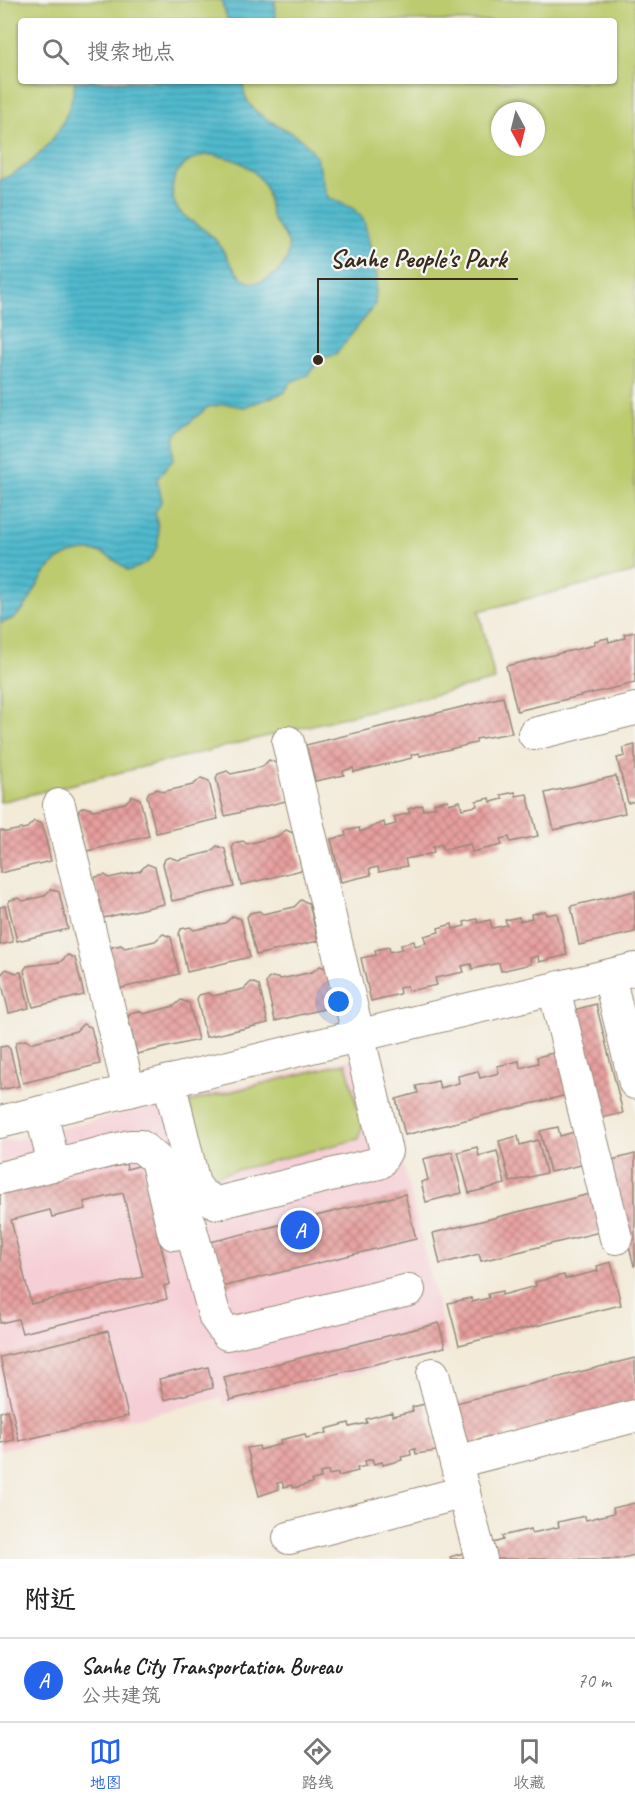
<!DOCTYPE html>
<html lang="zh">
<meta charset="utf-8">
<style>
body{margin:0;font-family:Caveat,"LXGW WenKai TC",sans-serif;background:#f2f2f2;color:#222}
.compass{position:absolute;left:491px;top:102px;width:54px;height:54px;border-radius:50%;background:#fff;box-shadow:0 2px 4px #0004;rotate:173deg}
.you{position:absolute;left:339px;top:1002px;width:21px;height:21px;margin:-15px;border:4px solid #fff;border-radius:50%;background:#1a73e8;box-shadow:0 0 0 9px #1a73e833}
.badge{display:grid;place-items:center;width:39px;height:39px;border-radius:50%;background:#2563eb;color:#fff;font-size:20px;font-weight:700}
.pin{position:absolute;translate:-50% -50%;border:3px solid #fff;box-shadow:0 2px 6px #0006}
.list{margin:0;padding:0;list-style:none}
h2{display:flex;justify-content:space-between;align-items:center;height:78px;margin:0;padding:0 24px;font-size:26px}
h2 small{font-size:20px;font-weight:400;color:#767676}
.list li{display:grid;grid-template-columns:39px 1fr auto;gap:18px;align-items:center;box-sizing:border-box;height:84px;padding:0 24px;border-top:2px solid #e0e0e0}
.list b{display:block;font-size:22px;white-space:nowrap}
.list p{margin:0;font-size:20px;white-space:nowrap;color:#767676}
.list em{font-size:20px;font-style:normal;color:#767676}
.icon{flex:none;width:33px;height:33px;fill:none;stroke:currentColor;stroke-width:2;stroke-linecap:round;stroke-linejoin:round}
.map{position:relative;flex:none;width:635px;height:1559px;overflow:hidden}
.search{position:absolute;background:#fff;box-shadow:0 2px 4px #0004;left:18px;right:18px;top:18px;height:66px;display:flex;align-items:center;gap:15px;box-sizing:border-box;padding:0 21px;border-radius:6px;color:#767676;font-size:22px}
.sheet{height:162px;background:#fff}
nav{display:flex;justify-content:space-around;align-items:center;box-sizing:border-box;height:84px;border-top:2px solid #e0e0e0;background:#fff;font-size:16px;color:#767676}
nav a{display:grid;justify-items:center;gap:3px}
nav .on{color:#2563eb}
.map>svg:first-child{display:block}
</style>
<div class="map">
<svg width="635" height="1559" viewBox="0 0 635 1559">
<defs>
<pattern id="water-rules" width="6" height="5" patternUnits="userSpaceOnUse" patternTransform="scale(1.5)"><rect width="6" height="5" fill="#50b9cd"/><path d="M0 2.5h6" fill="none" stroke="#4497a6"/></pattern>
<pattern id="building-cross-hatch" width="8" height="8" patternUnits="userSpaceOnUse" patternTransform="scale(1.5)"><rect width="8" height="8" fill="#e79f9e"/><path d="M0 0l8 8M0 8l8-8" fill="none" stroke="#bc8280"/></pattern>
</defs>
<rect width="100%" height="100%" fill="#f6f6f2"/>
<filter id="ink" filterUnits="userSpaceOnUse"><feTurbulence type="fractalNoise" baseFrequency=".0167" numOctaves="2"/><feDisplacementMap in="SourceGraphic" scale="12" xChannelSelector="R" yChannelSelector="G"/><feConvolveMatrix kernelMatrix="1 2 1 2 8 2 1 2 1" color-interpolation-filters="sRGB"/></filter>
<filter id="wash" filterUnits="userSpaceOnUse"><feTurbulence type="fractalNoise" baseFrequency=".008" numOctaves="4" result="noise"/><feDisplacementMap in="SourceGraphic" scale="24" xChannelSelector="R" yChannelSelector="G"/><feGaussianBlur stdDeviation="1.35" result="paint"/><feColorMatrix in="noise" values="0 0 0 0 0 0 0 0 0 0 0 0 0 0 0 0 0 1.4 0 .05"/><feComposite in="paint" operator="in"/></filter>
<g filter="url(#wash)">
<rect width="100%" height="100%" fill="#f3ead8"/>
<polygon fill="#f6cfd6" points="376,1053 449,1351 224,1406 221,1398 0,1450 0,1143"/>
<g fill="#bccb6e" stroke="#7c7a46" stroke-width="1.5" fill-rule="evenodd">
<path d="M0,0H635V572L479,611L495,680L0,802ZM21,21H614V81H21ZM500,111H536V147H500Z"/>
<polygon points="346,1063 362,1126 359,1139 217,1175 206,1171 189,1102"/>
</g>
<g fill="url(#water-rules)" stroke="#467276" stroke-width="1.5" fill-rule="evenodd">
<polygon points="221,0 275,0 276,21 228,21"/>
<path d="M75,81H243C242,122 291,123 311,149C323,164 320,181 328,197L354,209L364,220L377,276L375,305L335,355L321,358L308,375L291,382L284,393L244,407L226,404L208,407L175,435L173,460L157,479L162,500L155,513C163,541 159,563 128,571C112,557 100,548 79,552C29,561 40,616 0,623V180C41,163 70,126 75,81ZM205,155C231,155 258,166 267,192C269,201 270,211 273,219C276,226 283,231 286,238C295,257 279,274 263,281C240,291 229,258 219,244C203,221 167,220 173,183C176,166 191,159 205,155Z"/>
</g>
<g id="blocks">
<g fill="url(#building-cross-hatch)" fill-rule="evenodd">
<polygon points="635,632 635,683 517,711 506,666 595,645 594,641 608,638 609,642 625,638 624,634"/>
<polygon points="503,697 512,733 476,739 476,743 420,756 419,753 411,755 412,758 354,772 353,768 343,771 344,775 315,781 306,745"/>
<polygon points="635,745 635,801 628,803 617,758 625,756 623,748"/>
<polygon points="269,760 278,764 286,801 225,816 216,778 218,774 227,771 231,774 262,767"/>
<polygon points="616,776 625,813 554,830 545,793"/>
<polygon points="201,778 209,781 218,819 156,833 147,796 149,792 158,789 162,792 193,785"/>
<polygon points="515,792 516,796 527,794 538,836 510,842 509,837 500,839 502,845 472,852 470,844 443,850 441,844 433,847 434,853 405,859 407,866 379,872 378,867 369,869 371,875 341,882 331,839 346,836 345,831 359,828 360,832 384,822 385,827 396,824 394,817 410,813 408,809 422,805 423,810 435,807 434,803 448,800 449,804 460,801 462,809 477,806 476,801 490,798 491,802 503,799 501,795"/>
<polygon points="132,796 140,799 149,836 87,851 78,813 80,809 84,807 94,810 125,803"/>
<polygon points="34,821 42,824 51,861 0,873 0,830 6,832 27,828"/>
<polygon points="286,830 293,833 302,870 241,885 232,847 234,843 243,841 247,844 278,836"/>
<polygon points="217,846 225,849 234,887 172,901 163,864 165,859 169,857 178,860 210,852"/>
<polygon points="147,864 155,867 164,904 103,918 94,881 96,877 105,875 109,878 140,871"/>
<polygon points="51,889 59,892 68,929 17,941 8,904 10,900 19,898 23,901 44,896"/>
<polygon points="635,891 635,932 579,945 571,906"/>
<polygon points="301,900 309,903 318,941 256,955 247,917 250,913 259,911 263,914 294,907"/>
<polygon points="5,906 13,942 0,945 0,907"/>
<polygon points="545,911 546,915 557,913 567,955 539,962 538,956 530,958 531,964 501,971 499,963 472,969 471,964 462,966 464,972 435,978 437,985 409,991 407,986 399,988 400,994 371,1001 361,958 376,955 375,950 389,947 390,952 402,949 401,945 414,941 415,946 426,943 424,936 439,932 438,928 452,924 453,929 465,926 464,922 477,919 478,923 490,920 492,928 507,925 505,920 519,917 520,921 532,918 531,914"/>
<polygon points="233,916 241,919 250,957 187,972 179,934 181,929 190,927 194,930 225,923"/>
<polygon points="163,934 171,937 179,974 118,989 110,951 112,947 121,945 125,948 155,941"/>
<polygon points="68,955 75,958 84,995 33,1007 24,970 27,966 60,962"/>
<polygon points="320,966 328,969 336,1006 275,1021 266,983 268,979 272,977 281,979 312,972"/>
<polygon points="6,969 16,973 21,972 29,1008 9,1013 0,976"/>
<polygon points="251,982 259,985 268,1023 206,1037 197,999 199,995 208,993 213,996 244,989"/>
<polygon points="181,1000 189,1003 198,1040 137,1054 128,1017 131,1013 139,1011 144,1014 174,1006"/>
<polygon points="596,1004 623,1113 597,1119 570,1011"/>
<polygon points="83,1024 91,1027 100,1064 23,1083 15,1046 17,1042 26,1040 30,1043 76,1031"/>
<polygon points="7,1046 10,1049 19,1086 0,1090 0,1047"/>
<polygon points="561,1051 571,1094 405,1135 396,1099 418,1093 416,1086 438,1081 440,1088 459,1083 458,1076 478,1071 480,1078 499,1073 497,1066 519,1061 520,1068 538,1063 537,1057"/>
<polygon points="558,1127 560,1136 578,1131 586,1164 550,1172 540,1131"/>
<polygon points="518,1136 520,1145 538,1140 546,1173 510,1182 499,1141"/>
<polygon points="477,1147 479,1156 497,1151 505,1184 469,1193 458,1152"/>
<polygon points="452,1152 462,1193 426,1202 421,1182 428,1180 423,1159"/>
<polygon points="635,1154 635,1265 634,1266 608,1161"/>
<path d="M126,1164L127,1169L142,1165L170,1284L164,1286L167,1299L22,1333L18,1319L0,1323V1193ZM123,1193L143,1277L31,1304L11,1220L50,1210L52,1217L86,1209L84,1202Z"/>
<polygon points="594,1193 604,1231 481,1261 479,1254 440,1264 433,1233"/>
<polygon points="405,1194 416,1239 221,1287 210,1242"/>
<polygon points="611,1262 621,1305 459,1345 448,1303 471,1298 472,1302 489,1298 488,1294 502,1291 502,1295 536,1286 535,1282 564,1275 565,1279 598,1271 597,1266"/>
<polygon points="439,1323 445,1347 230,1400 224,1377"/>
<polygon points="108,1331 128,1416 19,1441 0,1357"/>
<polygon points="635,1358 635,1400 581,1419 580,1414 568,1417 569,1423 557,1426 555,1420 541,1424 542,1429 518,1435 517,1430 505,1433 506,1438 492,1442 491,1436 478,1439 479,1444 467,1447 456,1403"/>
<polygon points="208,1367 213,1388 164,1400 159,1379"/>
<polygon points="425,1404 437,1451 416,1454 415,1449 410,1450 411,1455 401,1457 402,1460 383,1465 382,1462 374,1464 372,1459 365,1461 366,1466 357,1468 358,1471 338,1476 338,1473 329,1475 328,1471 320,1473 321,1478 312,1480 312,1483 293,1488 292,1485 284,1487 282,1482 277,1483 279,1489 259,1496 247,1448 259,1446 260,1450 281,1444 280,1440 305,1434 306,1438 327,1433 326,1429 349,1423 350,1427 367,1423 366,1419 392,1412 392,1416 413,1411 412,1407"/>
<polygon points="7,1410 14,1440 0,1443 0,1412"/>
<polygon points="635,1503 635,1555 618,1559 494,1559 490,1544 503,1540 502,1536 531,1529 532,1533 559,1527 558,1522 585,1516 586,1520 614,1513 613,1508"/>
<polygon points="463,1553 464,1559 451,1559 450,1557"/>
</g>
</g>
</g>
<g filter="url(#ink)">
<use href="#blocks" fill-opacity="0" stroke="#978a7b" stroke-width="1.5"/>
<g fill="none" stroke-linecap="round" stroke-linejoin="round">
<g stroke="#978a7b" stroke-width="34">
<g id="minor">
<polyline points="534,734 635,709"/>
<polyline points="59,805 129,1091"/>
<polyline points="609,976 635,1083"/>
<polyline points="554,989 616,1238"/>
<polyline points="169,1081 194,1184 202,1195 217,1203 379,1163 386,1151 288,742"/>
<polyline points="41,1112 54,1165"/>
<polyline points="0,1122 635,969"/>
<polyline points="0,1178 130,1146 140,1146 156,1159 174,1234"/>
<polyline points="194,1184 184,1204 215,1317 227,1334 409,1290"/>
<polyline points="433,1374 481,1559"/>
<polyline points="456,1462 635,1416"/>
<polyline points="289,1538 464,1492"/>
</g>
</g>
<use href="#minor" stroke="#fff" stroke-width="32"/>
</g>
</g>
<path fill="none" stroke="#3b2a1e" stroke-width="2" d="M318 360L318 279H518"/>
<circle fill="#3b2a1e" stroke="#f6f6f2" stroke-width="2" cx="318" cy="360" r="6"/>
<g font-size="26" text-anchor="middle" font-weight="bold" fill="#3b2a1e" stroke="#f6f6f2" stroke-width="4.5" stroke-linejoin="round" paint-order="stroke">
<text x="418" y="267">Sanhe People's Park</text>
</g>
</svg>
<svg class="compass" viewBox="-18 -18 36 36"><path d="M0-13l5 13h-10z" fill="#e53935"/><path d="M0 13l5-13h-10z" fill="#767676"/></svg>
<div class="you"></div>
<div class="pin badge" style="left:300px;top:1230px">A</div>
<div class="search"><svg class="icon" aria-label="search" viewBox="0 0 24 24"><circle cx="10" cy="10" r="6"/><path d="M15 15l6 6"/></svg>搜索地点</div>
</div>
<section class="sheet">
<h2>附近<small></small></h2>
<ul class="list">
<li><span class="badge">A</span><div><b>Sanhe City Transportation Bureau</b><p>公共建筑</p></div><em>70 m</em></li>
</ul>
</section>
<nav>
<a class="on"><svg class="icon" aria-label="map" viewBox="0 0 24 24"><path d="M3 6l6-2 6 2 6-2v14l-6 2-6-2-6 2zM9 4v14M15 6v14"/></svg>地图</a>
<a><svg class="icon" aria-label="directions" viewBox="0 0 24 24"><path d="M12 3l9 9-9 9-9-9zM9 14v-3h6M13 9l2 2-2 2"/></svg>路线</a>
<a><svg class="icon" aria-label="saved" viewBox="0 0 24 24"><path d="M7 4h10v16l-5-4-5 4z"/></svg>收藏</a>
</nav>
